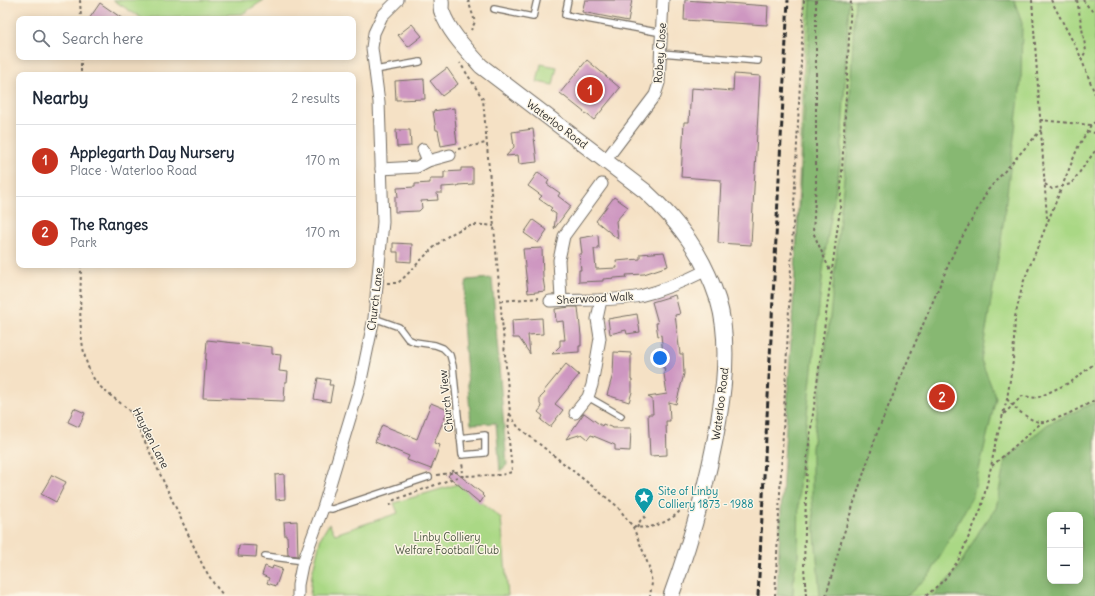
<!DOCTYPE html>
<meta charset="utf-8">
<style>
body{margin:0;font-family:Delius,sans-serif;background:#f6f6f7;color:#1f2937}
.controls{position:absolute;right:12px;bottom:12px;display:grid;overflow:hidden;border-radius:8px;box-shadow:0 2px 10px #0003}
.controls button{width:36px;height:36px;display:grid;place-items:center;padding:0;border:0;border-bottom:1px solid #e0e1e3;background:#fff;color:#1f2937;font:20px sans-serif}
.you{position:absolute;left:660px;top:358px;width:14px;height:14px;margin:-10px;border:3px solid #fff;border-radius:50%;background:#1a73e8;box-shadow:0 0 0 6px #1a73e833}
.badge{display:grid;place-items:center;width:26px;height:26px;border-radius:50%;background:#c8321e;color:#fff;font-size:13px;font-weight:700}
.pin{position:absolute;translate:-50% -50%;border:2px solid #fff;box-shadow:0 1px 4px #0006}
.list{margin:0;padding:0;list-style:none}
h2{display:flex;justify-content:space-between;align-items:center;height:52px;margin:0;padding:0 16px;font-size:17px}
h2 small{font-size:13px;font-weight:400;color:#747a83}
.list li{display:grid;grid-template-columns:26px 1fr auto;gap:12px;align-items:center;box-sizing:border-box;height:72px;padding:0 16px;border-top:1px solid #e0e1e3}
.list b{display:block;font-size:15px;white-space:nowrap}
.list p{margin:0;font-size:13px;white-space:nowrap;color:#747a83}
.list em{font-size:13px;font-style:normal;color:#747a83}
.icon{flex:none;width:22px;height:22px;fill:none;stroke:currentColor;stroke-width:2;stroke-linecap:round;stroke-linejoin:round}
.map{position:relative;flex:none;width:1095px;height:596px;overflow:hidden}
.search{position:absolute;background:#fff;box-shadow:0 2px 10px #0003;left:16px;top:16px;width:340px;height:44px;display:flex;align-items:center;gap:10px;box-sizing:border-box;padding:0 14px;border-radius:8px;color:#747a83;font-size:15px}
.panel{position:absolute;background:#fff;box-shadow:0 2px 10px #0003;left:16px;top:72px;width:340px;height:196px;border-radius:8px}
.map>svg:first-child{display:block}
</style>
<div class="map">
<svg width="1095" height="596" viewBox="0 0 1095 596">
<rect width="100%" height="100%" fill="#fcf5e5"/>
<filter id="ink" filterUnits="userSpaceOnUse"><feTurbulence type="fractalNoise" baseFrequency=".025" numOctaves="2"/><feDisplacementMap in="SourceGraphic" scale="8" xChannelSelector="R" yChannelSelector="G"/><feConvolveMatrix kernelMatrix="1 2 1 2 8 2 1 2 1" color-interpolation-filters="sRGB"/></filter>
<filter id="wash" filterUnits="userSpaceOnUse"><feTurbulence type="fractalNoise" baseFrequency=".012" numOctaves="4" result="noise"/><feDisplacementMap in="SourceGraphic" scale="16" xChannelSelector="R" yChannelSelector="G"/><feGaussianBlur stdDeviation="0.9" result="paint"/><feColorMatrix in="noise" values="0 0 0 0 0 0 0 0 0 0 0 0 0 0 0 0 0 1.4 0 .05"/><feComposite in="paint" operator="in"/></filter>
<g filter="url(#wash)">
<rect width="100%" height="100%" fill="#f5e1c5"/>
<g fill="#aad885" stroke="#6a8258" fill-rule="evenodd">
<polygon points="113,0 264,0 242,14 141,18"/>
<path d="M807,0H1095V596H781ZM1050,515H1080V581H1050Z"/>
<polygon points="541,64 557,67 553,85 537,82"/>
<polygon points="458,484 501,518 508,596 310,596 312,574 321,537 329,524 335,534 398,513 394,503"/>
</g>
<g fill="#87b872" stroke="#59724e" fill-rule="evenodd">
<polygon points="811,0 849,0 841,158 825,253 799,486 798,561 794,572 793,596 777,596 779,546"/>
<polygon points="855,0 1014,0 1022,23 1021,82 1001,241 981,360 996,398 973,495 931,573 907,596 820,596 812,498 812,448 830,317 848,139"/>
<polygon points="492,278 507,465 500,471 496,423 471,424 462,310 467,280"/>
<path d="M1095,402V596H933L957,570L980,530L996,508L1005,460L1048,424ZM1050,515H1080V581H1050Z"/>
</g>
<g id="blocks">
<g fill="#ce97c1">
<polygon points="585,0 632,0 628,21 582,12"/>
<polygon points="685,0 768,6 767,25 684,20"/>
<polygon points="100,3 123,19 89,19"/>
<polygon points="412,24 422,36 408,47 398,35"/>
<polygon points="587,60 620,88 594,120 560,93"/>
<polygon points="447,68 458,84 442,96 430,81"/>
<polygon points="734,74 760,76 751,245 718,243 721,180 681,177 684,122 689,122 691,88 733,91"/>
<polygon points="424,79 425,99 396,100 395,81"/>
<polygon points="454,108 456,127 455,127 457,143 441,146 438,130 436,130 433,111"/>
<polygon points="533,129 537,162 519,164 518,155 506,156 514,147 512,132"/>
<polygon points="396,130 410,130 411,146 397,147"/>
<polygon points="461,168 473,168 473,184 458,185 458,186 442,187 442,193 437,193 438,200 421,201 422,208 419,211 395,212 395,197 398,197 397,188 415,187 415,184 430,183 430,179 444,179 444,172 461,171"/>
<polygon points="538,172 549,180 547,184 560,193 558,196 571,206 554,229 556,214 550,210 552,208 539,199 542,196 528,186"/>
<polygon points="614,197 628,207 616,221 618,239 596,221"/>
<polygon points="533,220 547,230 538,243 524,233"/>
<polygon points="598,235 599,249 594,249 596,269 617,268 616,261 640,259 640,254 664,252 668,266 644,274 626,275 627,277 603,279 603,281 579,282 579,270 581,270 579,254 582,254 580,238"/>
<polygon points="393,243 412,244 411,262 398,261 398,252 393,252"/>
<polygon points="542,248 543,278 545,291 528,293 523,249"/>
<polygon points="675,295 680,314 675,315 680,354 683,354 684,374 676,404 669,402 670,421 666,421 667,455 650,456 648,414 653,414 652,399 648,397 667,394 664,374 665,368 663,368 661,354 663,354 661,335 658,336 656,323 658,323 652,302"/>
<polygon points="570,307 578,307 581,336 581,346 579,346 579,352 552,354 560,346 560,340 565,340 563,321 556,322 555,309"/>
<polygon points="637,314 640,332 627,334 626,330 610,334 608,319"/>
<polygon points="542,318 543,334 528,335 530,354 519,338 513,338 512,320"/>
<polygon points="207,340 272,347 272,354 281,355 279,371 288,372 287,382 285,382 284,401 203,398"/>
<polygon points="614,352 631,353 631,380 632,380 632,392 629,402 607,395 613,374"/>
<polygon points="566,364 579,375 555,404 563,410 550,427 541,420 543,416 538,412 542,407 540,404 540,398 545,393 543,392"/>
<polygon points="318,378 330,380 329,385 333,385 330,402 314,399"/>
<polygon points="431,403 448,410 434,443 440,445 431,469 407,460 409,456 375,442 382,425 417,439"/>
<polygon points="74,408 85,413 79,427 68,422"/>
<polygon points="584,413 602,426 603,424 613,428 631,428 630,451 615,450 615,445 591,435 588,439 582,434 566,439"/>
<polygon points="453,470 483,494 482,495 484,497 480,503 448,476"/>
<polygon points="284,474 285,499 276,500 275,475"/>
<polygon points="52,475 66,482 56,502 41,494"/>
<polygon points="297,521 298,556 288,555 287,536 285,536 284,522"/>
<polygon points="239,545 257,546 256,557 238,556"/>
<polygon points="265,566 272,569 273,566 282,569 276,586 267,583 269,578 262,575"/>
</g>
</g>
</g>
<g filter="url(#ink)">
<use href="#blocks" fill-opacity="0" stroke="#726b61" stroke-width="1"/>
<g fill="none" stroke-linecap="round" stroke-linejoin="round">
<g stroke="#726b61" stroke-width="8">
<g id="lane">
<polyline points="568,0 565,15 662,33"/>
<polyline points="494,9 533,17 537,0"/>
<polyline points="661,53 758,61"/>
<polyline points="375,70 420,62"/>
<polyline points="374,318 399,327 408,339 415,342 435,345 443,348 450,355 453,366 462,455 485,453 485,435 460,438"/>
<polyline points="588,397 621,416"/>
<polyline points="323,508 332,509 429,477"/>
<polyline points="265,556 304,561"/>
</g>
</g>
<g stroke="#726b61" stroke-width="13">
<g id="street">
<polyline points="423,149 428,161"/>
<polyline points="605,161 655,95 659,83 663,0"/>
<polyline points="381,169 417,167 428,161 450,155"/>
<polyline points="561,300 559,260 564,236 602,184"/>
<path d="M550,301C579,299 612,302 640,296C664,290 685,281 707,270"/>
<polyline points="575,413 588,397 592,385 600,338 597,319 601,300"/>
<polyline points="298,596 298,585 302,565 323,508 360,385 374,318 383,222 379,102 372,48 374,33 382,16 398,0"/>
</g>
</g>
<g stroke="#726b61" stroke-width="17">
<path id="secondary" d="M441,0C442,4 440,9 442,12C449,32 467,50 481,66L645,191C680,223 703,254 718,300C729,336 725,382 719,418C709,478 692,538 671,596"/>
</g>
<g stroke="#726b61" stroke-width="2" stroke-dasharray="3 3" stroke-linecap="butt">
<polyline points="80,0 81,19"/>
<polyline points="468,0 475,22 471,30"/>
<polyline points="816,0 816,183 813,232 831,273"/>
<polyline points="1032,0 1047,218"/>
<polyline points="1051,0 1079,53 1095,94"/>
<polyline points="1077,0 1086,51 1081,60"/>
<polyline points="1083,0 1090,9 1095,12"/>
<polyline points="81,57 81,75"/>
<polyline points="1040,120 1091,125"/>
<polyline points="1087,131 1095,133"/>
<polyline points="458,149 486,143"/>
<polyline points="1045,184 1052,189 1071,184 1095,151"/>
<path d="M81,265C81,298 75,356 97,383C107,395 122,402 132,414L203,566L214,584L224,596"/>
<path d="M387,283H398C421,263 438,235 470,226C477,224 487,225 494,226"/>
<polyline points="501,301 539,298"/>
<path d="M1007,399C1013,407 1029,421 1040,422C1051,424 1084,406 1095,400"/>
<polyline points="510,414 518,427 617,506 633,527 643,551 649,567 652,583 650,596"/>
<polyline points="1004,414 1022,396 1037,398 1071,382 1095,363"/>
<polyline points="992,466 1041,423"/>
<polyline points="437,475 463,471 462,462"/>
<path d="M390,506L394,500L460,476L501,475L512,472C511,454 506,429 510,413L483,99L460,63"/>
<path d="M633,527C648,529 659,526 673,517C678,514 679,510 685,508"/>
<polyline points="637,528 640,521 647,515"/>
<polyline points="775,596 804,0"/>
<polyline points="806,596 804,567 807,459 840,209 851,0"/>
<polyline points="826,596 842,539 877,433 953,254 988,190 1041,130"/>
<polyline points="926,596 944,580 958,561 981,509 991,467 995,445 1007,399 1013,361 1015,317 1023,283 1078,147 1091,125 1095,122"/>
</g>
<use href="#lane" stroke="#fff" stroke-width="5.5"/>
<use href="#street" stroke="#fff" stroke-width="11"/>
<use href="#secondary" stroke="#fff" stroke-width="15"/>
<polyline stroke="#2b2b2b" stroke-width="3" stroke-dasharray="6 3" stroke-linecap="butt" points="758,596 788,0"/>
</g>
</g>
<defs>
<g id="sight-pin" transform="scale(1)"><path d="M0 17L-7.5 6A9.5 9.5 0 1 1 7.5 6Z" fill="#0f9aa8" stroke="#fcf5e5"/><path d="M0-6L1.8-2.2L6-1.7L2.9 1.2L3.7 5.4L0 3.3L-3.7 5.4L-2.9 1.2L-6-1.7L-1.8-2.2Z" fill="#fff"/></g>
</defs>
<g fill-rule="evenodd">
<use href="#sight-pin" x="644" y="497"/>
</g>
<g text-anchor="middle" stroke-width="3" stroke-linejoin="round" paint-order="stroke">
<g font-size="11" fill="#2b2b2b" stroke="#fcf5e5">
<text transform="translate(660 53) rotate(-86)" y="4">Robey Close</text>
<text transform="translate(557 124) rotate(37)" y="4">Waterloo Road</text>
<text transform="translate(595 298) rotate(-3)" y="4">Sherwood Walk</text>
<text transform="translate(375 299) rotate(-83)" y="4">Church Lane</text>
<text transform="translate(446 401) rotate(-96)" y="4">Church View</text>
<text transform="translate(720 404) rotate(-83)" y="4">Waterloo Road</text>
<text transform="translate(151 438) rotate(63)" y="4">Hayden Lane</text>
</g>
<g font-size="11" fill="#0d838f" stroke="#fcf5e5" text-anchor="start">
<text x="658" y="495">Site of Linby<tspan x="658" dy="13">Colliery 1873 - 1988</tspan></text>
</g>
<g font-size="11" fill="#4b5642" stroke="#fcf5e5">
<text x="447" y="541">Linby Colliery<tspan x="447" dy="13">Welfare Football Club</tspan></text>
</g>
</g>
</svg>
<div class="controls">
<button>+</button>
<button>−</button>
</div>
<div class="you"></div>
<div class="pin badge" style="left:590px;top:90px">1</div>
<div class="pin badge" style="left:942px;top:397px">2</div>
<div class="search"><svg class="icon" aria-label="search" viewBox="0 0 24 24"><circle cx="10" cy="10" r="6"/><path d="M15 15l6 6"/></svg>Search here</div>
<section class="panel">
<h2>Nearby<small>2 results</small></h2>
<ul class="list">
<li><span class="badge">1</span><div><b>Applegarth Day Nursery</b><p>Place · Waterloo Road</p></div><em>170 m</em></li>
<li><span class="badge">2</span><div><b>The Ranges</b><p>Park</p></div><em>170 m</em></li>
</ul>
</section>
</div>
